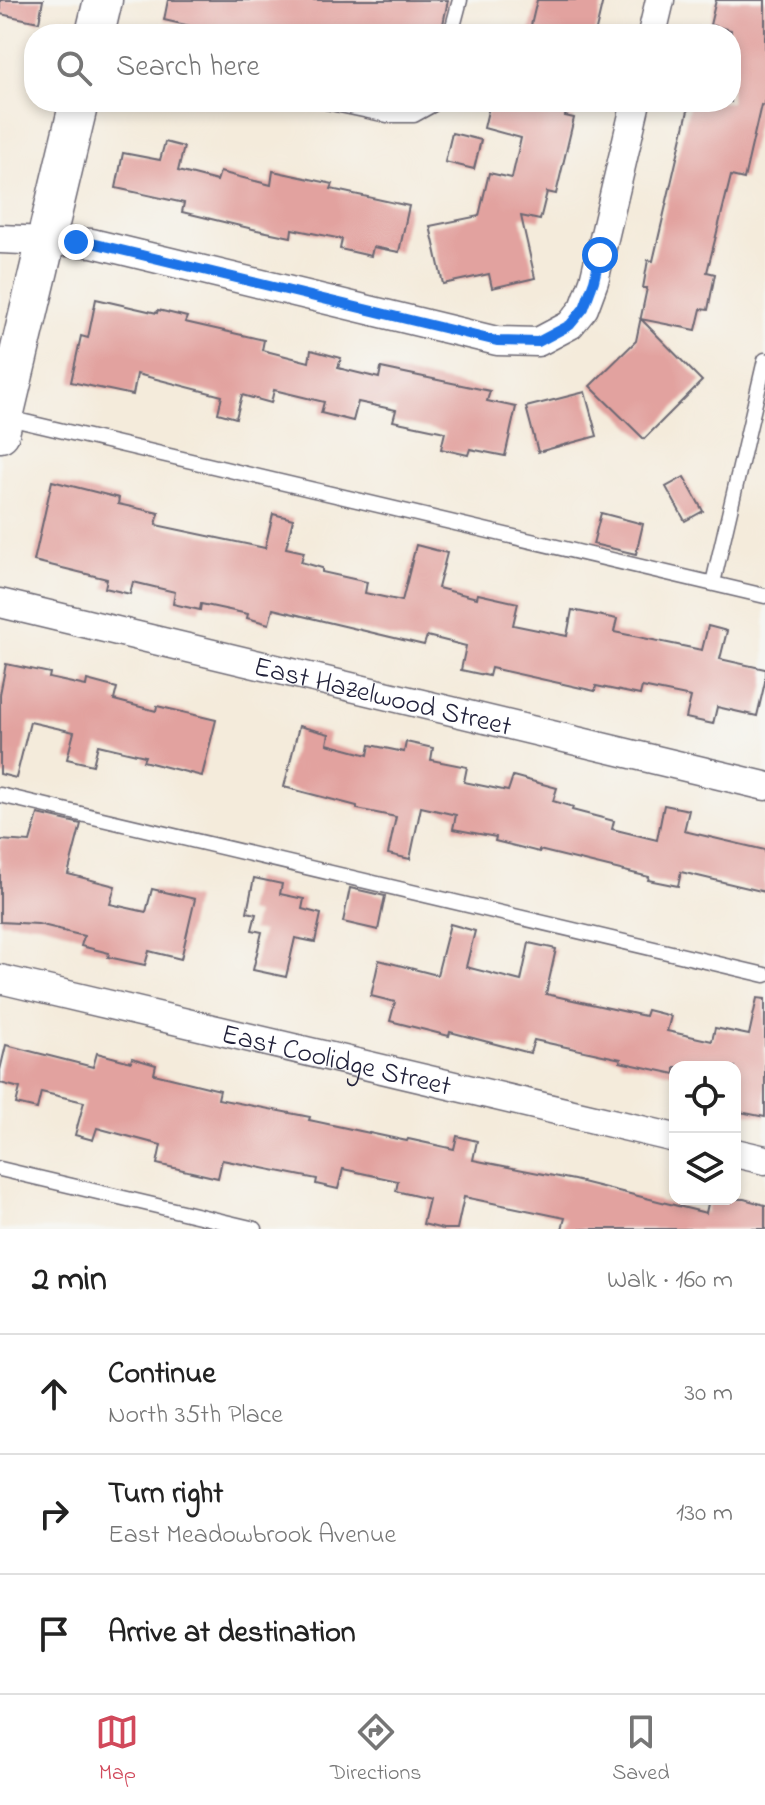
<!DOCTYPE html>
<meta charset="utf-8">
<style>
body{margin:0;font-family:"Indie Flower",sans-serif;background:#f6f6f6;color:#222}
.controls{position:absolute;right:24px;bottom:24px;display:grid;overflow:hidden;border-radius:16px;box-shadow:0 4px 12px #0003}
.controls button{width:72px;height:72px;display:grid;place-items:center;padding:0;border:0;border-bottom:2px solid #e0e0e0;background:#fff;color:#222;font:40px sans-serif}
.stop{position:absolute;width:24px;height:24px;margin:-18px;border:6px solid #1a73e8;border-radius:50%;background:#fff}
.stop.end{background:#1a73e8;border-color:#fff;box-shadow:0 2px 8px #0008}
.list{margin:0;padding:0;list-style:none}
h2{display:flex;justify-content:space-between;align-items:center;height:104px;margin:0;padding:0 32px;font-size:34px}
h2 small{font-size:26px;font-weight:400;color:#767676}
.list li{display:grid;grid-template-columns:52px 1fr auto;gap:24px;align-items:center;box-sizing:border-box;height:120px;padding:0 32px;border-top:2px solid #e0e0e0}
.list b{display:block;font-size:30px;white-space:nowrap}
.list p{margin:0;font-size:26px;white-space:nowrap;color:#767676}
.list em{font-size:26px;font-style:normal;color:#767676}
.icon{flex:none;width:44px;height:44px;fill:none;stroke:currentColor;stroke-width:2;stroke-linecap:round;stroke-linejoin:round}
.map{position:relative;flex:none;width:765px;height:1229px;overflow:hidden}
.search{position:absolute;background:#fff;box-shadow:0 4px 12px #0003;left:24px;right:24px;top:24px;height:88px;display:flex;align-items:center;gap:20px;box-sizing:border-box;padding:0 28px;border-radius:32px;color:#767676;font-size:30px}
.sheet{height:464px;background:#fff}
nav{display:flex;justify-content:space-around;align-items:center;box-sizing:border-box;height:112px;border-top:2px solid #e0e0e0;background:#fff;font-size:22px;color:#767676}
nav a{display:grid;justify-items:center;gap:4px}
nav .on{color:#d1495b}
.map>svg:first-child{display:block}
</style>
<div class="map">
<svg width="765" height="1229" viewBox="0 0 765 1229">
<rect width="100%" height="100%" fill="#f6f6f2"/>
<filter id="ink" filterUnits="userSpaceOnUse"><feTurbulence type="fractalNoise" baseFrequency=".0125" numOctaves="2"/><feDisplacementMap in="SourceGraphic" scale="16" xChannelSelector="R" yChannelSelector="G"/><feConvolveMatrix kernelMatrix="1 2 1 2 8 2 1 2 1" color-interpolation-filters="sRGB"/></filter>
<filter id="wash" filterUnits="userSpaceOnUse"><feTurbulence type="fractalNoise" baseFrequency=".006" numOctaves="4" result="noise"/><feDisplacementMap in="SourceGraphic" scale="32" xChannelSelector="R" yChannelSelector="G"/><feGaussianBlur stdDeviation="1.8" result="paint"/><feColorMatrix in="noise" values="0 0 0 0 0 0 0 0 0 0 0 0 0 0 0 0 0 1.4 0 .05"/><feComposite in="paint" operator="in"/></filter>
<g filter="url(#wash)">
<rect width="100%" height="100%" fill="#f4ebdb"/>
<g id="blocks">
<g fill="#e2a29f">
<polygon points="0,0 43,0 39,22 0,14"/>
<polygon points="168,0 448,0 441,34 225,34 164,20"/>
<polygon points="537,0 603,0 595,34 529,34"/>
<polygon points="716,0 765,0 765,106 761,105 744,179 731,176 707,272 715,274 708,310 701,309 696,330 641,319 702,381 644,439 590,386 636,341 647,288 643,288 648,260 653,261 690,102 731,102 731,30 710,25"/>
<polygon points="490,102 499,102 516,106 518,102 568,102 565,116 574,118 556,194 547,192 540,220 521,216 535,278 492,288 489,274 443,284 430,226 479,216 489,173 512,178 521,138 484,128"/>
<polygon points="452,133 481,140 474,169 445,162"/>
<polygon points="165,142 184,147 178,171 217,181 220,172 271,185 273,171 333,184 331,189 409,206 399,252 373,247 371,256 340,249 342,239 292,229 291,237 257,230 182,212 184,203 116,188 123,153 160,160"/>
<polygon points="96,299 157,313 158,310 187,317 185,322 264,340 262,350 309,362 311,350 341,358 338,368 379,378 381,368 490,391 487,401 516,407 505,456 470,449 468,455 441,449 445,432 393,421 396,410 358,402 353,421 321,413 324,402 274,390 271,403 242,395 236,418 218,413 222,396 137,374 133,395 71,382 81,336 88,338"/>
<polygon points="585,392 597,436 538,452 526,407"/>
<polygon points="684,477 703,511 685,521 666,487"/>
<polygon points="52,481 119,498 118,504 159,513 156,525 265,548 273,514 293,519 286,548 304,552 301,562 322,568 322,572 367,582 365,593 402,601 416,545 447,553 438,588 477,598 478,594 518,603 513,625 567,636 572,610 617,619 614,632 702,650 708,626 727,631 720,659 765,669 765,682 757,716 717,707 713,724 686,718 691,697 642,687 640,695 596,686 595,691 491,668 489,676 461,670 466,646 427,636 424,645 273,609 269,624 247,618 248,614 201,604 200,610 173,604 175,592 133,582 130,594 105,588 107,579 34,561"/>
<polygon points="601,513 643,524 636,554 593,544"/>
<polygon points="6,664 50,673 49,678 86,686 87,680 117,688 114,700 156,711 157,706 216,720 202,776 143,761 145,756 98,745 93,765 67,759 74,732 30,722 16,778 0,774 0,694"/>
<polygon points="299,726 329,734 327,744 368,755 370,745 404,752 406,742 433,748 431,760 467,767 464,782 508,791 513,776 557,788 553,801 573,807 572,810 614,821 612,829 657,840 664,805 689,810 684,831 765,850 765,892 681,872 678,886 648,880 649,877 539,850 539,852 495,841 496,837 453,829 456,815 421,807 410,859 388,854 396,817 357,809 357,806 284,787"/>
<polygon points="38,814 81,824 68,874 115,886 110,904 146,912 152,889 195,899 181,959 149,951 145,965 108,957 109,953 81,946 84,936 63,931 63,930 38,924 0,922 0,840 30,842"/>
<polygon points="254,878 282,884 280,894 304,899 302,909 321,914 315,942 295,938 286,977 253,970 262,932 252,930 256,914 247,912"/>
<polygon points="350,888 385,896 378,930 343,922"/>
<polygon points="450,924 475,931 466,967 521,981 529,943 556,949 546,994 645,1016 647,1010 671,1016 667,1031 712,1041 715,1028 749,1035 757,998 765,999 765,1117 735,1111 735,1067 675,1067 675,1074 620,1062 621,1059 534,1040 530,1053 450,1032 449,1036 390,1021 395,1002 371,996 379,960 437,975"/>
<polygon points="6,1045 93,1067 97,1053 131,1062 132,1058 156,1065 154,1074 220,1090 218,1099 310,1117 309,1120 407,1141 408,1139 454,1149 457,1136 477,1141 473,1160 574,1180 706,1213 709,1199 744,1199 765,1205 765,1229 562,1229 565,1218 464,1197 457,1229 443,1229 423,1224 429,1199 396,1191 398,1181 343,1169 338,1189 316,1184 317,1179 222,1160 218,1178 157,1164 161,1145 97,1128 93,1140 75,1135 84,1102 41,1092 37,1109 16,1104 20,1088 0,1083 0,1070"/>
</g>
</g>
</g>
<g filter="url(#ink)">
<use href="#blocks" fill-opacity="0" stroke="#6c6873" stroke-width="2"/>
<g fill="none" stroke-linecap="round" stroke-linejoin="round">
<g stroke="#6c6873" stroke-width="17">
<g id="service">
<polyline points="451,34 460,0"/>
<polyline points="326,102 387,115 414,115 432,105 433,102"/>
<polyline points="4,417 765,596"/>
<polyline points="713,583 765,360"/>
<polyline points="0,795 765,975"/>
<polyline points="0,1169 255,1229"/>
</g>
</g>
<g stroke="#6c6873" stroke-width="31">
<g id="minor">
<polyline points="652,34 660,0"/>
<polyline points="0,239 92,243 497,341 538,342 570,325 584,308 594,281 636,102"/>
<path id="s1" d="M0,603L765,786"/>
<path id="s2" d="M0,979L675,1138"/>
<polyline points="735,1153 765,1160"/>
</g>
</g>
<g stroke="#6c6873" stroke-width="41">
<g id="secondary">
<polyline points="95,34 103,0"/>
<polyline points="0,433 79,102"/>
</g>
</g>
<use href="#service" stroke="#fff" stroke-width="14"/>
<use href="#minor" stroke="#fff" stroke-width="28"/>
<use href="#secondary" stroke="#fff" stroke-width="38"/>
</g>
</g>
<g fill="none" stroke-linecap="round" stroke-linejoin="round" filter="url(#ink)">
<polyline stroke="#1a73e8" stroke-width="10" points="76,242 92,243 497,341 538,342 570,325 584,308 594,281 600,255"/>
</g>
<g text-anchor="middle" stroke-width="8" stroke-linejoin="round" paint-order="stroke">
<g font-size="28" fill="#22223b" stroke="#f6f6f2">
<text dy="10" stroke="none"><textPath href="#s1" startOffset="394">East Hazelwood Street</textPath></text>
<text dy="10" stroke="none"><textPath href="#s2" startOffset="346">East Coolidge Street</textPath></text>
</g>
</g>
</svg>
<div class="controls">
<button><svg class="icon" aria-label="locate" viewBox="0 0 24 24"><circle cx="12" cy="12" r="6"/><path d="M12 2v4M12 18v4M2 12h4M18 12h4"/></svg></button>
<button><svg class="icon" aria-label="layers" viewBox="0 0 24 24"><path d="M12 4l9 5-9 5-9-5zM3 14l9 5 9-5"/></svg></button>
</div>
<div class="stop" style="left:600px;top:255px"></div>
<div class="stop end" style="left:76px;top:242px"></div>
<div class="search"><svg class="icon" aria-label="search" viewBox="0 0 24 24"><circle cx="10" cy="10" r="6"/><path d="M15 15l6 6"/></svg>Search here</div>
</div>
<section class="sheet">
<h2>2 min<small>Walk · 160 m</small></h2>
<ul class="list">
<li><svg class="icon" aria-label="ahead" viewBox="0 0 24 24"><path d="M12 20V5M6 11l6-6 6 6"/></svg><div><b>Continue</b><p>North 35th Place</p></div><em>30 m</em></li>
<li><svg class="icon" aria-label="right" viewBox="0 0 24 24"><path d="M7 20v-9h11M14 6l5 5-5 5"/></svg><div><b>Turn right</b><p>East Meadowbrook Avenue</p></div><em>130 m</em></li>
<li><svg class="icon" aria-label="arrive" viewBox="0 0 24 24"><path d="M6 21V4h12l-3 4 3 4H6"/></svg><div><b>Arrive at destination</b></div></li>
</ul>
</section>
<nav>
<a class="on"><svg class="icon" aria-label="map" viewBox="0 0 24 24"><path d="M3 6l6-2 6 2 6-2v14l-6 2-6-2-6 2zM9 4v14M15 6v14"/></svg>Map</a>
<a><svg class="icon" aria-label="directions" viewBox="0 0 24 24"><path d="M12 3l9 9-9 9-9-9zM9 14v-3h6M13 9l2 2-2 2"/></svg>Directions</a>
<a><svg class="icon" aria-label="saved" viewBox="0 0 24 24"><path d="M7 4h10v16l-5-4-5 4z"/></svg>Saved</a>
</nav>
